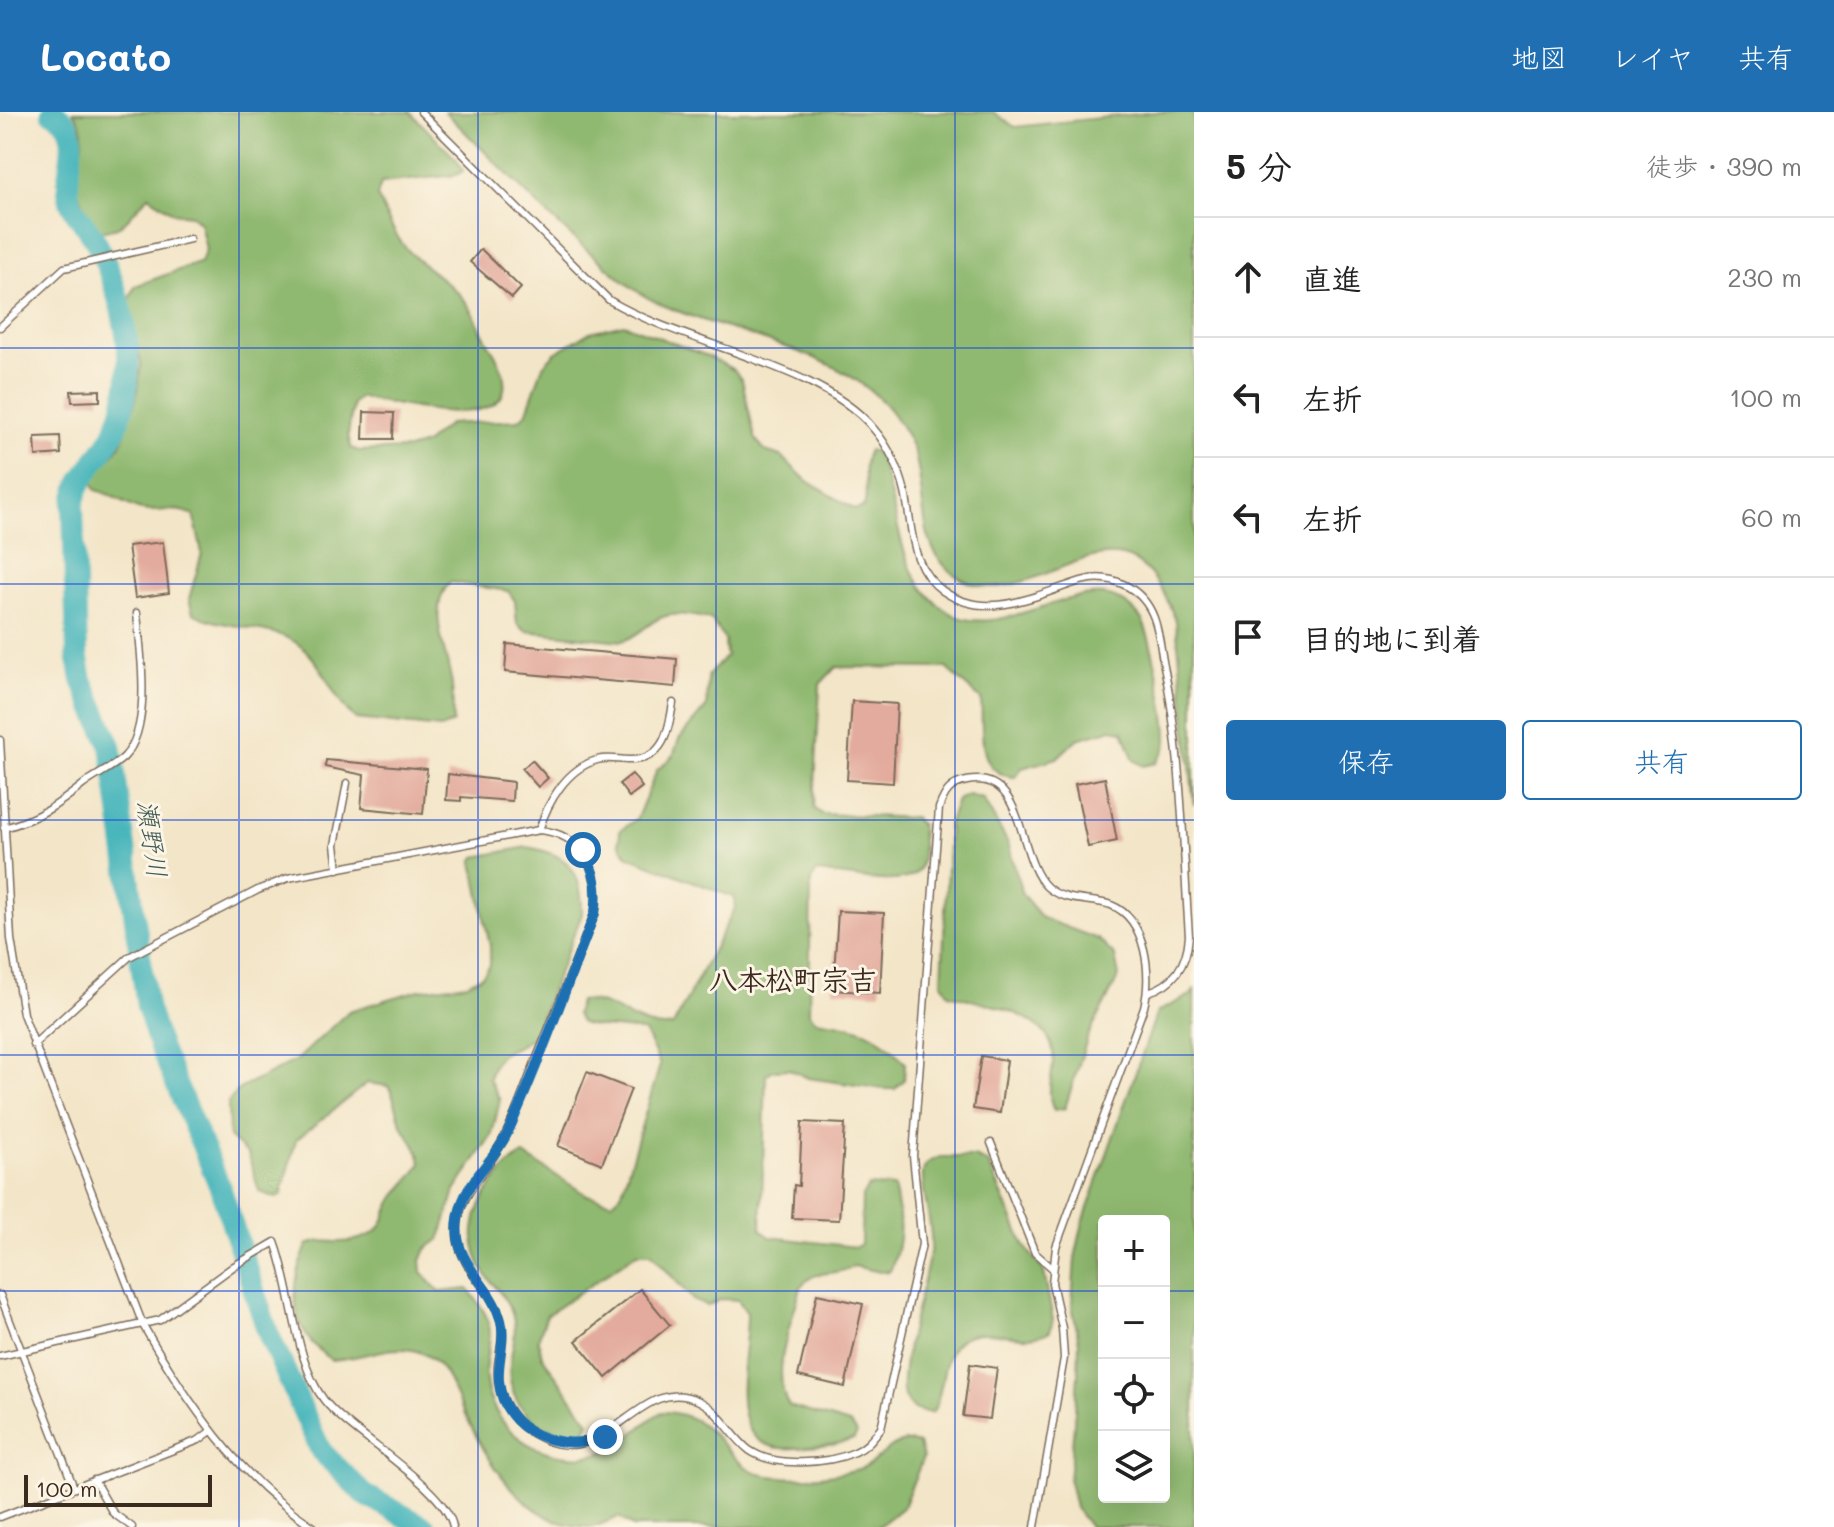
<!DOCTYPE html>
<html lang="ja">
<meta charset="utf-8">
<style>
body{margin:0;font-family:Mali,"Klee One",sans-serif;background:#f2f2f2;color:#222}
.controls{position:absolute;right:24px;bottom:24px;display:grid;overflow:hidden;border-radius:8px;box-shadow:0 8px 32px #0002}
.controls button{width:72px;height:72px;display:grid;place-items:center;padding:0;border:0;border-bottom:2px solid #e0e0e0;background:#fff;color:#222;font:40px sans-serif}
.scale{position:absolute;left:24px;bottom:20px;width:188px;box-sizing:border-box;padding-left:8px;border:4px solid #3b2a1e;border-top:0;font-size:22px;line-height:28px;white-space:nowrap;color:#3b2a1e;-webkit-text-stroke:6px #fcf5e5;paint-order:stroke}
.stop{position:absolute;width:24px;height:24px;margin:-18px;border:6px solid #1f6fb2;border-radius:50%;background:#fff}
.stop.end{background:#1f6fb2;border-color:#fff;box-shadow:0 2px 8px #0008}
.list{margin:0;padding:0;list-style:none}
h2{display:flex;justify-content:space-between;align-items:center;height:104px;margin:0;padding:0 32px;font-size:34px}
h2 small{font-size:26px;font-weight:400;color:#767676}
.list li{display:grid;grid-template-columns:52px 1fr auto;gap:24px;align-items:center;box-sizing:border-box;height:120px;padding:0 32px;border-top:2px solid #e0e0e0}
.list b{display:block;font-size:30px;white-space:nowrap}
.list em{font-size:26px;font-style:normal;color:#767676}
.actions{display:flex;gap:16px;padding:24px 32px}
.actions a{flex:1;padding:18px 0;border:2px solid #1f6fb2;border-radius:8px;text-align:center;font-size:28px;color:#1f6fb2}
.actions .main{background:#1f6fb2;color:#fff}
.icon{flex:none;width:44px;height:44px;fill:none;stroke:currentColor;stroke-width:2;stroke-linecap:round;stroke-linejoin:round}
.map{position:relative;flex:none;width:1194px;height:1415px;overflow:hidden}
header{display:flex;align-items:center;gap:48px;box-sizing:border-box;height:112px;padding:0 40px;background:#1f6fb2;color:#fff}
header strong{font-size:38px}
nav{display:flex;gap:44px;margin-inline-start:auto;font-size:28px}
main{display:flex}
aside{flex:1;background:#fff}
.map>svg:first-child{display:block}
</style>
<header>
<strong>Locato</strong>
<nav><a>地図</a><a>レイヤ</a><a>共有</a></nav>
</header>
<main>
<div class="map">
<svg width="1194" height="1415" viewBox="0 0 1194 1415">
<rect width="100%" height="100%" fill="#fcf5e5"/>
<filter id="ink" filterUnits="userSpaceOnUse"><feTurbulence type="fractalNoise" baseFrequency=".0125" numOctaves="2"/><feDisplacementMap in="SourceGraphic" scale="16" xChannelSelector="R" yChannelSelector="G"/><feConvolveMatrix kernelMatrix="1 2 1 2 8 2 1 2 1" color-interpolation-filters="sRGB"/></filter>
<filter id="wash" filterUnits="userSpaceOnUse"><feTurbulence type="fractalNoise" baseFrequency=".006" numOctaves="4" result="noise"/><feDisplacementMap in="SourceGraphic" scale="32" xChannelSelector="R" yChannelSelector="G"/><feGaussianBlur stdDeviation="1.8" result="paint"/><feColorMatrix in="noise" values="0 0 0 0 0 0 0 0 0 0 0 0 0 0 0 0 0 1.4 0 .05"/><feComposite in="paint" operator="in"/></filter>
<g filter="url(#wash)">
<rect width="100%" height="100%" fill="#f3e5c8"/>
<g fill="#8fb86f" stroke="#657146" stroke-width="2" fill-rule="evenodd">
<path d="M73,0H410L457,48L463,59L456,63L381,71L377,84C384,98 390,114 399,127C414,150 444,165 462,185C474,198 480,218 489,232C551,331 410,295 360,285L353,291L348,323L351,336L359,339L408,337L425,332L449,312L518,308L526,302L543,254L555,241L590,220L624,212L710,245L734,258L742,268L755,326L765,339L781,344L806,368L856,398L864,395C870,376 859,356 869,338L876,340C903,396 891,465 950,501C992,527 1061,478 1104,483C1119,485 1136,497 1143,510C1153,532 1168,606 1167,630C1166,637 1160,645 1156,651L1143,654L1134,648L1123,619L1112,617L1077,627L1057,646L1022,656L1015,665C974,662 984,617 981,587L946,556L836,555L820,572L814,696L821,702L914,706L921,713C921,725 925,746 919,757C908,779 839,762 817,760L811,768L809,901L815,908C857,914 877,917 905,951L904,968L895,977H884L808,966L789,957L773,958L766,963L761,1118L770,1125L856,1135L861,1132L862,1084L869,1074L894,1075C901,1105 903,1130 890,1159L880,1160L854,1154C835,1166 816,1154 801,1175C792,1210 769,1260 789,1294L850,1312L857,1321L854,1327C836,1334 817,1334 798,1336C716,1344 748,1252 747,1201L738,1188L722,1187L708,1194L694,1189L651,1141H637L547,1203L538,1227L542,1244L589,1310L584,1320C543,1325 506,1297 510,1253C511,1238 517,1225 514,1210C511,1190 498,1179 486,1163C466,1133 472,1099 493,1072C503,1060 509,1048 524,1043L587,1083L612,1090L621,1082L660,953L645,920C623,914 603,918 581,911L576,902L579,889C613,885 638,921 673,914L736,794L733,785L628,744L619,731L620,719L637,706L657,658L673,644L679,627L707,594L708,564L726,544L725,528L711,507C694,504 676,499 660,506C645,513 638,525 622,529L526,519L517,512L515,489L508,479L450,470C426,496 446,538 451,567C454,581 452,597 453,611L440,616L356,607C330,587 327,551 295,530C266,512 223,518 193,501L189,487L202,441L194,404C176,392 157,403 138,397C123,392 112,382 96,378L91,368L121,333L137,284L141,252L129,188L135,174L201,150L206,137L200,111L191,103L174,101L149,84C131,99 127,119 99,119C91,105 78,89 77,73C75,47 93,24 73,0Z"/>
<path d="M445,0H993L1015,15L1156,0H1194V693L1176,510C1124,359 1033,517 955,463C914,434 928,381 914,340C910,327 898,309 890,298C839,235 727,224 656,190C632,179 613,160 593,143C541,99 494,48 445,0Z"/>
<path d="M968,683L983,687L1008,731L1022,782L1042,806L1098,827L1115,844L1119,864L1088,924L1065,996L1054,998C1046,984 1052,966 1053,950C1059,902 984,892 949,882L942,871L949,710L957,688Z"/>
<path d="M527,735C570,742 582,759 582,802L533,924C511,944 498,931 489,967L500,988L492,1022L455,1079L440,1127L426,1137L421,1148L422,1160L439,1180L468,1177C476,1188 487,1200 489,1214C492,1227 487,1238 486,1251C482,1292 508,1328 547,1340C567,1346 593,1347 613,1336C631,1327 644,1309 662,1300C722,1301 721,1356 769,1364C795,1368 830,1364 855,1358C882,1352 890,1322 919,1332L923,1346L903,1395L878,1415H633L619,1405C610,1408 600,1414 590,1415C522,1415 485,1343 460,1293C450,1272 444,1251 422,1241C394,1229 360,1248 331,1248C288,1218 289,1178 307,1133C323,1125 334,1133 351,1129C391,1121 379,1106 397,1082C405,1072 414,1063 421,1052C419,1036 412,1030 404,1017C396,1003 397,988 388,974L367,971L296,1028L281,1084L272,1085L259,1079L248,1042L229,1025L228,990L239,977L297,948L349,899L419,878L467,872L482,864L490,853V834L473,750L476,745Z"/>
<path d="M1194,878V1415H1090L1075,1396L1069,1369L1078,1264L1079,1230L1072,1192L1075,1146L1083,1110L1157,900L1191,883ZM1104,1109H1164V1385H1104Z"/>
<path d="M940,1045H975L988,1051L1024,1133L1044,1160L1053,1208L1050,1219C1023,1236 991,1211 963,1226C939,1239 946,1278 933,1300C921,1301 909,1298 904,1284C896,1258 927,1166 931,1134C933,1109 921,1083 923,1061C924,1051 933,1048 940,1045Z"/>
</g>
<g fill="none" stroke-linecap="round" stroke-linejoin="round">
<path stroke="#43b4ba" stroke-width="22" d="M52,0C90,19 60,58 70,89C76,106 92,119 99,136C125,192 140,255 117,314C105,344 78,361 73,394L77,542L82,568L111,634L147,894L159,932L220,1075L268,1221L321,1339L365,1383L425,1415"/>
</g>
<g id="blocks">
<g fill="#e3ab9d">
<polygon points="481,137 521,176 512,186 470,150"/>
<polygon points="100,278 100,289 72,290 71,279"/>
<polygon points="364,300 394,301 393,327 363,327"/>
<polygon points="60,324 61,342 36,344 35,325"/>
<polygon points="163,430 169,481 135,486 128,434"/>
<polygon points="507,532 677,547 675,575 505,560"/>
<polygon points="852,589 897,592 893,671 847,668"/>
<polygon points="326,648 427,657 423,702 361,696 364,663 325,655"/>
<polygon points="532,648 548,666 538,675 522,657"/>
<polygon points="448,662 513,670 512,689 461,685 461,689 446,688"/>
<polygon points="632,662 642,675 629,685 619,672"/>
<polygon points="1105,666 1117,729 1088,735 1075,672"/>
<polygon points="838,799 884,801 880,881 833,878"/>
<polygon points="981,944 1007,948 1000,1001 973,997"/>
<polygon points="587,960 631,977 602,1052 558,1034"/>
<polygon points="802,1010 845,1012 839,1108 792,1106 794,1073 799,1074"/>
<polygon points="640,1177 670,1213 606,1266 576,1229"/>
<polygon points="817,1182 863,1192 845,1275 798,1264"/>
<polygon points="970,1252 997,1256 990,1307 963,1304"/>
</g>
</g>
</g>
<g filter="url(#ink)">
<use href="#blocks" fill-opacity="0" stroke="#7b6b5a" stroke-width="2"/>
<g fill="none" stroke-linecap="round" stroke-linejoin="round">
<g stroke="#7b6b5a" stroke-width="9">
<g id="service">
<path d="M421,0L609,188C683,233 821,253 873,316C888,333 900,358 905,380C913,415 909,455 943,479C988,510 1035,483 1081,469C1111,460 1143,476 1154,506C1160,522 1161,542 1165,559C1182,645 1183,736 1189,824C1187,851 1176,872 1148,880"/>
<polyline points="0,215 64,156 190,127"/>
<path d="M0,628L11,827L23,902L143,1213C186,1289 239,1367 314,1415"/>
<path d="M4,716C37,707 58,693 84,672C96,663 114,655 124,645C153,615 140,537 137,501"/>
<path d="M539,718C548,690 566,657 597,648C608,645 618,648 629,648C664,649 669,618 673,591"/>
<polyline points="338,757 335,733 347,671"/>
<path d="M33,933L129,845L258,778L288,766L539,718C584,722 601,760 595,801C575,852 554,903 534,953C522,983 512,1014 495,1042C478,1070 453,1091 458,1128C463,1162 497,1180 502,1213C504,1227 499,1241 498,1255C496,1286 514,1314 543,1327C611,1357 638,1262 697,1288C720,1298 730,1323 749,1338C774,1356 828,1352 855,1340C867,1335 873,1326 881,1316L922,1132L913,1044L939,696C945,680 950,672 967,669C1027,658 1016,746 1047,775C1065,791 1090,786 1111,793C1147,807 1152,864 1144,895L1056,1135L1052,1171L1062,1216L1064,1246L1035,1415"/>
<polyline points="991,1031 1035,1141 1052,1156"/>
<polyline points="0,1183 74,1376"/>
<path d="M0,1244L160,1208L234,1154L275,1130C293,1177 294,1249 324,1288C350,1322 447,1376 453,1415"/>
<polyline points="94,1368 113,1401 132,1415"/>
<polyline points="0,1405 199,1328 211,1319"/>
</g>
</g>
<use href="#service" stroke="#fff" stroke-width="6"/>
</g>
</g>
<g fill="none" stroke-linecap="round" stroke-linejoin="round" filter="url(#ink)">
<path stroke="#1f6fb2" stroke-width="10" d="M583,738C595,760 599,776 595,801C566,875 540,951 507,1022C495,1047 469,1067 461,1094C444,1149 489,1165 501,1209C506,1229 497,1250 499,1269C503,1322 562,1341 605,1325"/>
</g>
<path fill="none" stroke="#1d4ed8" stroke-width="2" stroke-opacity="0.55" d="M239,0V1415M478,0V1415M716,0V1415M955,0V1415M0,236H1194M0,472H1194M0,708H1194M0,943H1194M0,1179H1104M1164,1179H1194"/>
<g text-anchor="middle" stroke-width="6" stroke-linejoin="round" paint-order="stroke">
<g font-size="26" font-style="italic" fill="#3e5a55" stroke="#fcf5e5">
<text transform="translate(152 727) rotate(82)" y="9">瀬野川</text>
</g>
<g font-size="28" font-weight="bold" fill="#3b2a1e" stroke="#fcf5e5">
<text x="793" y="878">八本松町宗吉</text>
</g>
</g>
</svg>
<div class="controls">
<button>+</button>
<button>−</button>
<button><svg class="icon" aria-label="locate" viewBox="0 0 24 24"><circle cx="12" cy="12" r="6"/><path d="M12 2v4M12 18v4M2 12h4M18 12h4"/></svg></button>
<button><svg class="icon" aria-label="layers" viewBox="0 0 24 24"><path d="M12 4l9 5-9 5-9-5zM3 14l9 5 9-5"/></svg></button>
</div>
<div class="scale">100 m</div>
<div class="stop" style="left:583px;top:738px"></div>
<div class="stop end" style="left:605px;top:1325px"></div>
</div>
<aside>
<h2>5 分<small>徒歩 · 390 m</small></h2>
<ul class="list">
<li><svg class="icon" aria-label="ahead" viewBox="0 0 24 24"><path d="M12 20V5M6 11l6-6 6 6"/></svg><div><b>直進</b></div><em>230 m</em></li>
<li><svg class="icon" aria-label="left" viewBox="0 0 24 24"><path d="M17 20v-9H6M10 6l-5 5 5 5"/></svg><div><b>左折</b></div><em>100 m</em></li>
<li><svg class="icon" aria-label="left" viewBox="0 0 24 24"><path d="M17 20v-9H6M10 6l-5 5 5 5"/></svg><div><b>左折</b></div><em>60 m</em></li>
<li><svg class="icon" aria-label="arrive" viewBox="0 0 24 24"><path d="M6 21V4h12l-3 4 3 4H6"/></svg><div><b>目的地に到着</b></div></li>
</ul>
<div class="actions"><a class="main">保存</a><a>共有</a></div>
</aside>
</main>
